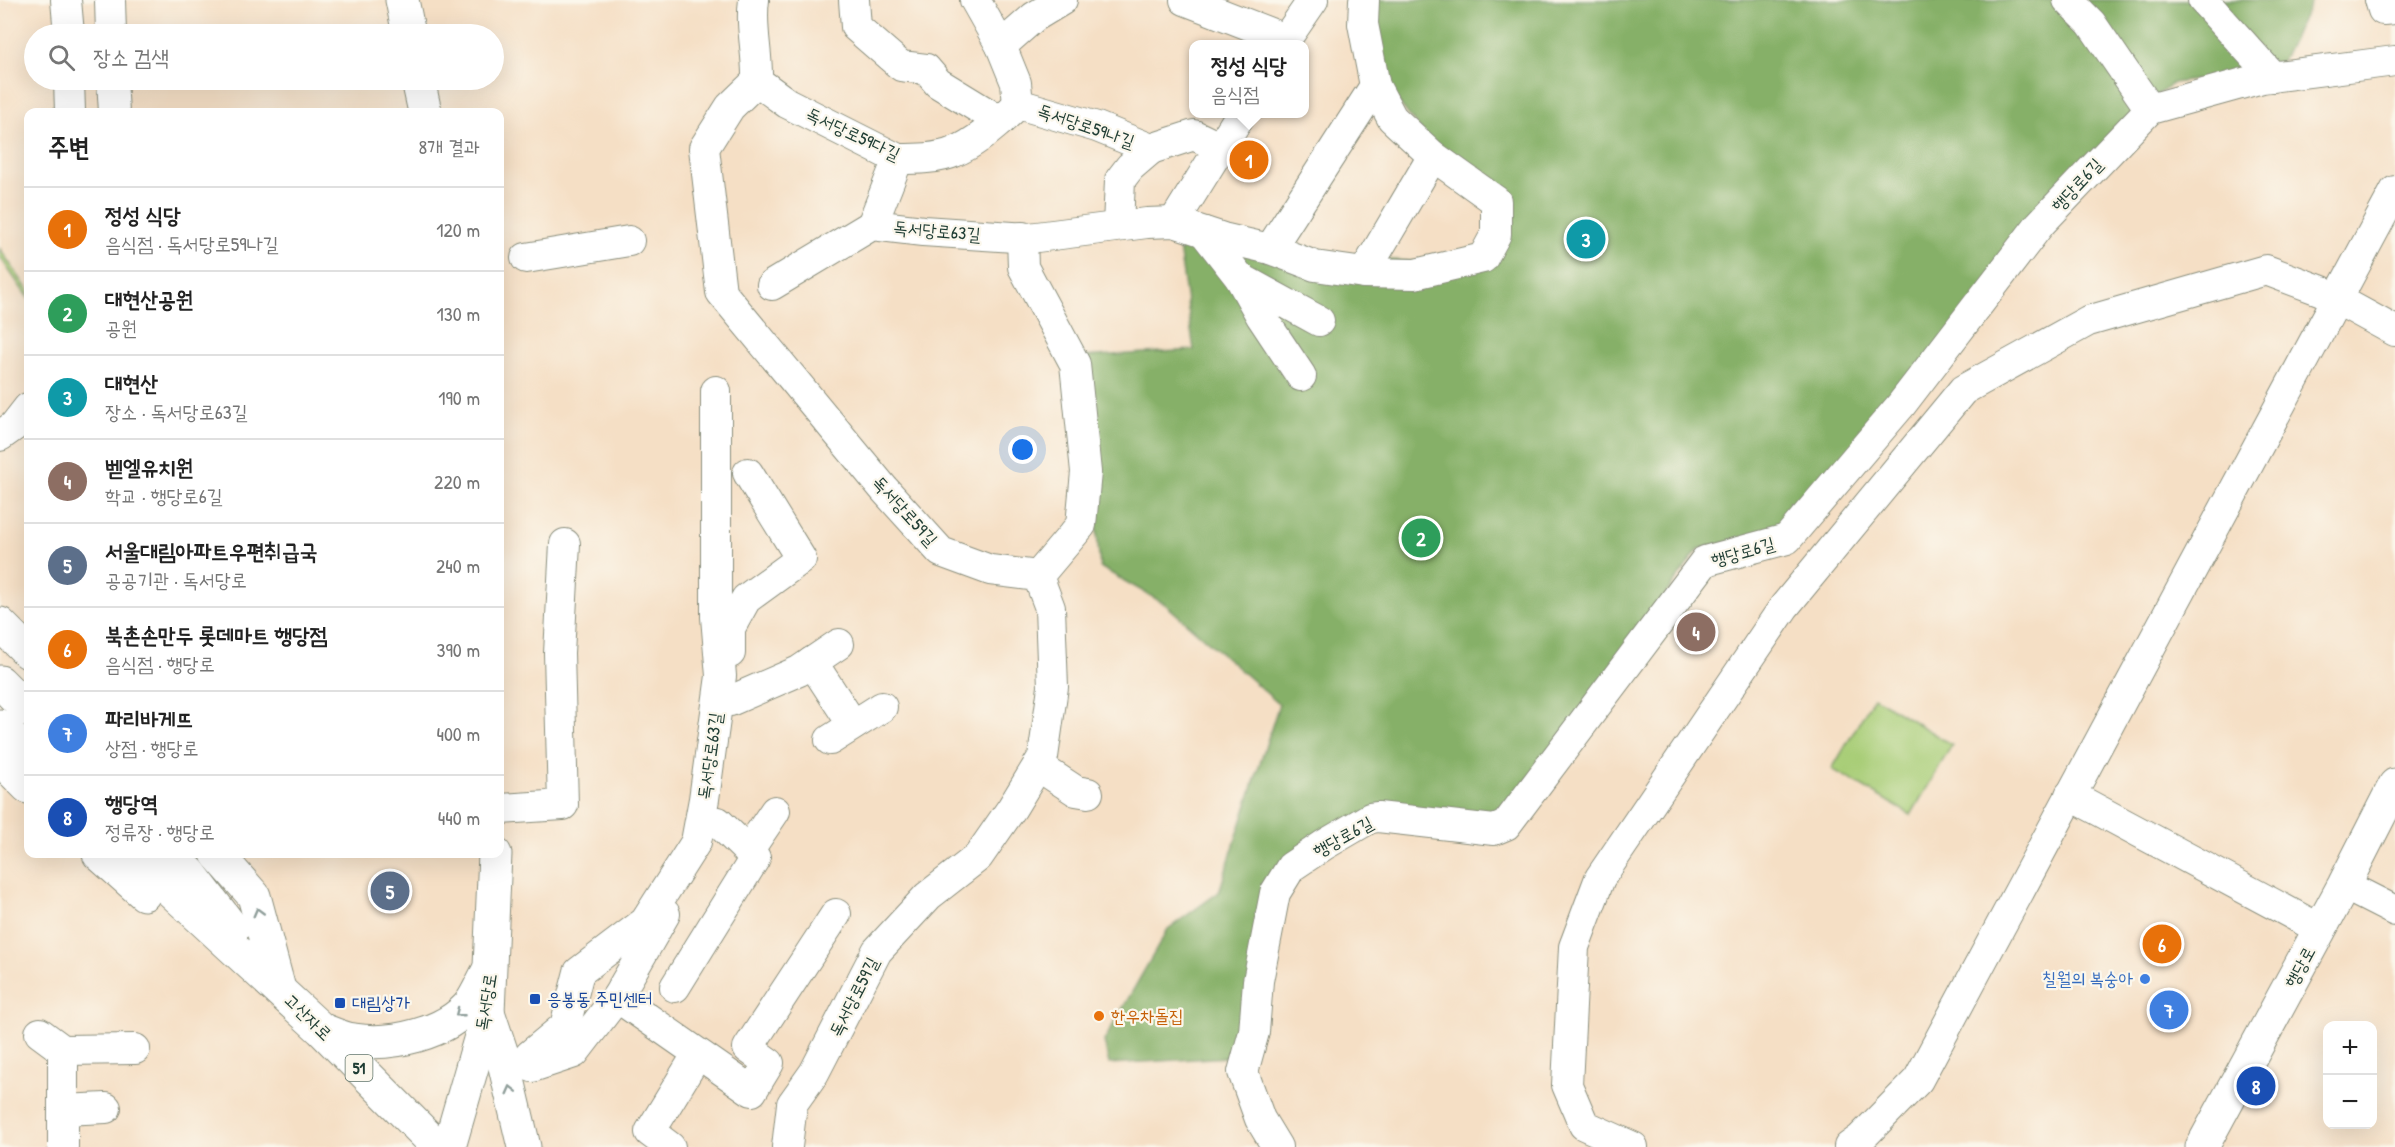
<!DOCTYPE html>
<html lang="ko">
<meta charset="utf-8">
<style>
body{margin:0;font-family:"Patrick Hand","Poor Story",sans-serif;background:#f2f2f2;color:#222}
.controls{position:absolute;right:18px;bottom:18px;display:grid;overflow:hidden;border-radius:12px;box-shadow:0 6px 24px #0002}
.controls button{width:54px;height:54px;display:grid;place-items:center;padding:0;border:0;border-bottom:2px solid #e0e0e0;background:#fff;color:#222;font:30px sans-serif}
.you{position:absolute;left:1023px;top:450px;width:21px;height:21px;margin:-15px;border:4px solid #fff;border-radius:50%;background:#1a73e8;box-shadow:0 0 0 9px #1a73e833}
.badge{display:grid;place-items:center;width:39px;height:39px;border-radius:50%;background:#b45309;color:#fff;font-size:20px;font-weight:700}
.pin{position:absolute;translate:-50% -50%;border:3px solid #fff;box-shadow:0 2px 6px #0006}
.popup{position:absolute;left:1189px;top:40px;width:120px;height:78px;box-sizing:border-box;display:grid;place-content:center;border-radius:12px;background:#fff;filter:drop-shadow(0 2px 4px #0005);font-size:20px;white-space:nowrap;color:#767676}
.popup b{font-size:22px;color:#222}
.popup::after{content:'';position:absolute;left:50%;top:100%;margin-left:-12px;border:12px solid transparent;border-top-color:#fff}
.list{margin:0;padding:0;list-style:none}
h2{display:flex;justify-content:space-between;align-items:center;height:78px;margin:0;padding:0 24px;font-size:26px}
h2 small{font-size:20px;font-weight:400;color:#767676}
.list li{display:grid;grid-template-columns:39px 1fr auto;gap:18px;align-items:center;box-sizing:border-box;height:84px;padding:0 24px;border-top:2px solid #e0e0e0}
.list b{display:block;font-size:22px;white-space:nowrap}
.list p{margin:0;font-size:20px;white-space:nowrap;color:#767676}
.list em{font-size:20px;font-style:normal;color:#767676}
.icon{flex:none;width:33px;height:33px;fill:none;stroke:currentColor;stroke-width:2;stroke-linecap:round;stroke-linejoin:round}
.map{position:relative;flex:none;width:2395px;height:1147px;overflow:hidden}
.search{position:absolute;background:#fff;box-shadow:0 6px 24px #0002;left:24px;top:24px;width:480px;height:66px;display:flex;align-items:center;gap:15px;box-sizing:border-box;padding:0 21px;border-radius:33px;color:#767676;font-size:22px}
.panel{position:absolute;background:#fff;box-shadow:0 6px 24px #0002;left:24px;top:108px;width:480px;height:750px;border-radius:12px}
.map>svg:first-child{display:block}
</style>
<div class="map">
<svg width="2395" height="1147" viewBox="0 0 2395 1147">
<rect width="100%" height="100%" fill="#fbf7ec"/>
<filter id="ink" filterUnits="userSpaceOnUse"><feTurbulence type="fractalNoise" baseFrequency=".0167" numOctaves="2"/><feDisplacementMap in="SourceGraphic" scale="12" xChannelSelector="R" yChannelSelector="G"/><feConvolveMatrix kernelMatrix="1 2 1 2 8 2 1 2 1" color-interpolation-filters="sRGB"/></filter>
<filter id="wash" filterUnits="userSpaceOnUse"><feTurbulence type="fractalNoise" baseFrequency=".008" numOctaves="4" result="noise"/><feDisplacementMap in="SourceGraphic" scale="24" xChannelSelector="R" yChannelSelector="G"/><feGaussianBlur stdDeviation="1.35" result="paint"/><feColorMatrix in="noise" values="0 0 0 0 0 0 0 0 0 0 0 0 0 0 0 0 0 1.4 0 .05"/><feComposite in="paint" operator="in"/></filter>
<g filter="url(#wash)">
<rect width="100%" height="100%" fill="#f5dfc5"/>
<g fill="#a8cd77" stroke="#648556" stroke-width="1.5">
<polygon points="0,249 28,290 28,298 0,257"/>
<polygon points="1874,697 1952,745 1911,815 1832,769"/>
</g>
<polygon fill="#86b068" stroke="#52764e" stroke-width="1.5" points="1374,0 2312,0 2282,61 2234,75 2173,83 2120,125 1790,527 1699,549 1501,817 1374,809 1282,862 1243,1014 1229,1057 1109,1064 1104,1041 1168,929 1219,892 1279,704 1165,604 1100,567 1081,357 1194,350 1178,241 1241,250 1481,266 1501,192 1439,154 1382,81"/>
</g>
<g filter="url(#ink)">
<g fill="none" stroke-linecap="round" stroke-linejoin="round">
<g stroke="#8a8e7c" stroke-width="32">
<g id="minor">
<polyline points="66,0 69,34"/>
<polyline points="110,0 111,34"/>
<path d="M754,0C750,27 758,53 757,81L730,107L704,148L721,292L884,489L941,552L990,570L1038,576L1050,608L1053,687L1043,757L1012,808L978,857L928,896L877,951L814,1073L792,1104L787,1147"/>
<polyline points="854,0 856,27 901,66 926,69 938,83 1000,121"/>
<polyline points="975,0 1001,46"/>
<polyline points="1185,0 1285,39"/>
<polyline points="2068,0 2091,23 2150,109"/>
<polyline points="2203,0 2273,77"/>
<polyline points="2380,0 2383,10 2395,9"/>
<polyline points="1282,45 1313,0"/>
<polyline points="69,80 70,112"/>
<polyline points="112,80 114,112"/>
<path d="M757,81L787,103L898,159C915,159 938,159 954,152C976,143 1001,121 1018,104"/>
<polyline points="1018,104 1097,127 1151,149 1194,135 1221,148"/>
<polyline points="1018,104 1016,83 1001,46 1034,17 1062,0"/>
<polyline points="1174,222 1241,114"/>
<polyline points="872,225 898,159"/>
<polyline points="1118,226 1120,180 1130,167 1151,149"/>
<polyline points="1204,232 1240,278 1319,321"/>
<polyline points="1022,237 1023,267 1075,364 1086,472 1081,525 1038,576"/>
<polyline points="1270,249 1375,86"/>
<polyline points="526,258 629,241"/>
<polyline points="1364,273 1433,156"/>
<polyline points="1240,278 1261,316 1301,376"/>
<polyline points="772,285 872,225 923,231 1029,238 1147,223 1174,222 1223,238 1270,249 1315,266 1364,273 1415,274 1483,258 1496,234 1496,201 1433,156 1392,118 1375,86 1363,24 1364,0"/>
<polyline points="0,436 14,426 28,408"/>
<polyline points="730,653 730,628 746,599 801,559 748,473"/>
<polyline points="812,662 853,725"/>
<polyline points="730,701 799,671 839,644"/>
<polyline points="830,740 882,707"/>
<polyline points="1038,766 1076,791 1088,793"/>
<polyline points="2070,795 2320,929"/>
<polyline points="500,809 563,805 559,653 565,544"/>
<polyline points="748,851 775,811"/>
<polyline points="2344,885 2395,911"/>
<polyline points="675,987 755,858 718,822"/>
<polyline points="617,997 752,1091 769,1063 748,1048 836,914"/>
<polyline points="40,1033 63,1050 63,1147"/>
<polyline points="63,1050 135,1049"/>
<polyline points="530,1055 565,1026 579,972 645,922 696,842 704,799 721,676 716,617 716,391"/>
<polyline points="532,1067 574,1053 617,997 665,914"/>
<polyline points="63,1110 106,1108"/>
<polyline points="670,1147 650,1132 697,1055"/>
<polyline points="1277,1147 1260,1119 1243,1072 1254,1032 1258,981 1275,893 1291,867 1324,845 1370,818 1378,817 1494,830 1506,825 1705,561 1787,539 1901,405 2040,224 2150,109 2262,78 2395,61"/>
<polyline points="1633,1147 1584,1125 1567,1085 1574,947 1600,878 1784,607 1963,390 2088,321 2266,270 2322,291 2395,331"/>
<polyline points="1849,1147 1860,1139 1918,1080 2395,191"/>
</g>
</g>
<g stroke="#8a8e7c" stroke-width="35">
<g id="major">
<polyline points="402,0 409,34"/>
<polyline points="418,80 425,112"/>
<polyline points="0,624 28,652"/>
<polyline points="0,682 28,710"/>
<polyline points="0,726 28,754"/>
<polyline points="0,759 28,787"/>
<polyline points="99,854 144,894"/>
<polyline points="131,854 321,1029 438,1147"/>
<polyline points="171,854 190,873 233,929"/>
<polyline points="217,854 254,896 279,989"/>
<polyline points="488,1012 502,1054 524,1147"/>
<path d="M323,1030C333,1034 344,1039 354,1040C391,1046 446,1034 471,1003C478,993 483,980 489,970"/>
<polyline points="449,1147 488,1012 495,854"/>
<polyline points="2202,1147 2344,885 2395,785"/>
</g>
</g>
<use href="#minor" stroke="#fff" stroke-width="30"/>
<use href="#major" stroke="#fff" stroke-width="33"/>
</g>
<defs><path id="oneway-chevron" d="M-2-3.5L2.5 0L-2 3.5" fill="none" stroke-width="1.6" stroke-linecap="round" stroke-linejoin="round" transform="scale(1.5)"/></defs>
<g stroke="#8f9e9a">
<use href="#oneway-chevron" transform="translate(258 912) rotate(-105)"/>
<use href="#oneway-chevron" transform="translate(459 1013) rotate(142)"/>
<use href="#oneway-chevron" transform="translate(511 1090) rotate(-104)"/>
</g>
</g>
<circle fill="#3f7fe0" stroke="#fbf7ec" stroke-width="2" cx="2145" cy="979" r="6"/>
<g fill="#1a4fb4" stroke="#fbf7ec" stroke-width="2">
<rect x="529" y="993" width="12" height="12" rx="3"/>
<rect x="334" y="997" width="12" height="12" rx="3"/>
</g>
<circle fill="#e8710a" stroke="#fbf7ec" stroke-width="2" cx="1099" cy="1016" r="6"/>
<g text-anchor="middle" stroke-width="4.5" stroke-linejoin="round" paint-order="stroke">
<rect fill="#fbf7ec" stroke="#61756b" stroke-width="1.5" x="345.5" y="1055" width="27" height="26" rx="4.5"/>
<g font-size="16" font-weight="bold" fill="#1f3d34">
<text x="359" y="1074">51</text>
</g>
<g font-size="18" fill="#1f3d34" stroke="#fbf7ec">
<text transform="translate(1086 126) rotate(19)" y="6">독서당로59나길</text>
<text transform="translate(853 134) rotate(25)" y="6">독서당로59다길</text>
<text transform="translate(2077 185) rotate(-47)" y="6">행당로6길</text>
<text transform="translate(937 231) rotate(5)" y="6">독서당로63길</text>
<text transform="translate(905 511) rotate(48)" y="6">독서당로59길</text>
<text transform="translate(1743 552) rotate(-16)" y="6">행당로6길</text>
<text transform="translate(710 756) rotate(-82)" y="6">독서당로63길</text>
<text transform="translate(1343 837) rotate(-29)" y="6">행당로6길</text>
<text transform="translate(2300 967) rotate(-62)" y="6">행당로</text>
<text transform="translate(854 997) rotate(-63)" y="6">독서당로59길</text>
<text transform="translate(486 1002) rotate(-81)" y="6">독서당로</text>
<text transform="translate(308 1017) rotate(44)" y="6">고산자로</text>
</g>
<g font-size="18" fill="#366cbe" stroke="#fbf7ec" text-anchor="end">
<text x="2133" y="985">칠월의 복숭아</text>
</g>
<g font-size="18" fill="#164399" stroke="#fbf7ec" text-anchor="start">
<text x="547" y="1005">응봉동 주민센터</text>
<text x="352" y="1009">대림상가</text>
</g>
<g font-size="18" fill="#c56008" stroke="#fbf7ec" text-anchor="start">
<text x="1111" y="1022">한우차돌집</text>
</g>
</g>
</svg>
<div class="controls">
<button>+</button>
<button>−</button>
</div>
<div class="you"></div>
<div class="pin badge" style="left:1249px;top:160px;background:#e8710a">1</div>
<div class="popup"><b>정성 식당</b>음식점</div>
<div class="pin badge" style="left:1421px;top:538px;background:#2e9e5b">2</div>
<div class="pin badge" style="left:1586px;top:239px;background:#0f9aa8">3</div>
<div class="pin badge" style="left:1696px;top:632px;background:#8d6e63">4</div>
<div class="pin badge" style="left:390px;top:891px;background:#5c6f8a">5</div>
<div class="pin badge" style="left:2162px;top:944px;background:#e8710a">6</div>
<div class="pin badge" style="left:2169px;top:1010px;background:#3f7fe0">7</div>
<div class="pin badge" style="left:2256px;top:1086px;background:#1a4fb4">8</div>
<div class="search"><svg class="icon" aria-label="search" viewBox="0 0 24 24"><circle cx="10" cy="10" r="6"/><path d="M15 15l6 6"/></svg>장소 검색</div>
<section class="panel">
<h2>주변<small>8개 결과</small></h2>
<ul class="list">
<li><span class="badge" style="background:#e8710a">1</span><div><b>정성 식당</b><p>음식점 · 독서당로59나길</p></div><em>120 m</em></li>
<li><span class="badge" style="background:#2e9e5b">2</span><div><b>대현산공원</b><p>공원</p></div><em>130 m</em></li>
<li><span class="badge" style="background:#0f9aa8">3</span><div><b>대현산</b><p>장소 · 독서당로63길</p></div><em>190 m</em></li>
<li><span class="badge" style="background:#8d6e63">4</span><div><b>벧엘유치원</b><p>학교 · 행당로6길</p></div><em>220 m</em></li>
<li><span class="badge" style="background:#5c6f8a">5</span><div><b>서울대림아파트우편취급국</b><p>공공기관 · 독서당로</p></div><em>240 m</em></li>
<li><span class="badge" style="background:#e8710a">6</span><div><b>북촌손만두 롯데마트 행당점</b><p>음식점 · 행당로</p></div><em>390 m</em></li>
<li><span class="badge" style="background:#3f7fe0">7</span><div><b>파리바게뜨</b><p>상점 · 행당로</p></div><em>400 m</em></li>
<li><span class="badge" style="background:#1a4fb4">8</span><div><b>행당역</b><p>정류장 · 행당로</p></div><em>440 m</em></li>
</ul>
</section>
</div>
